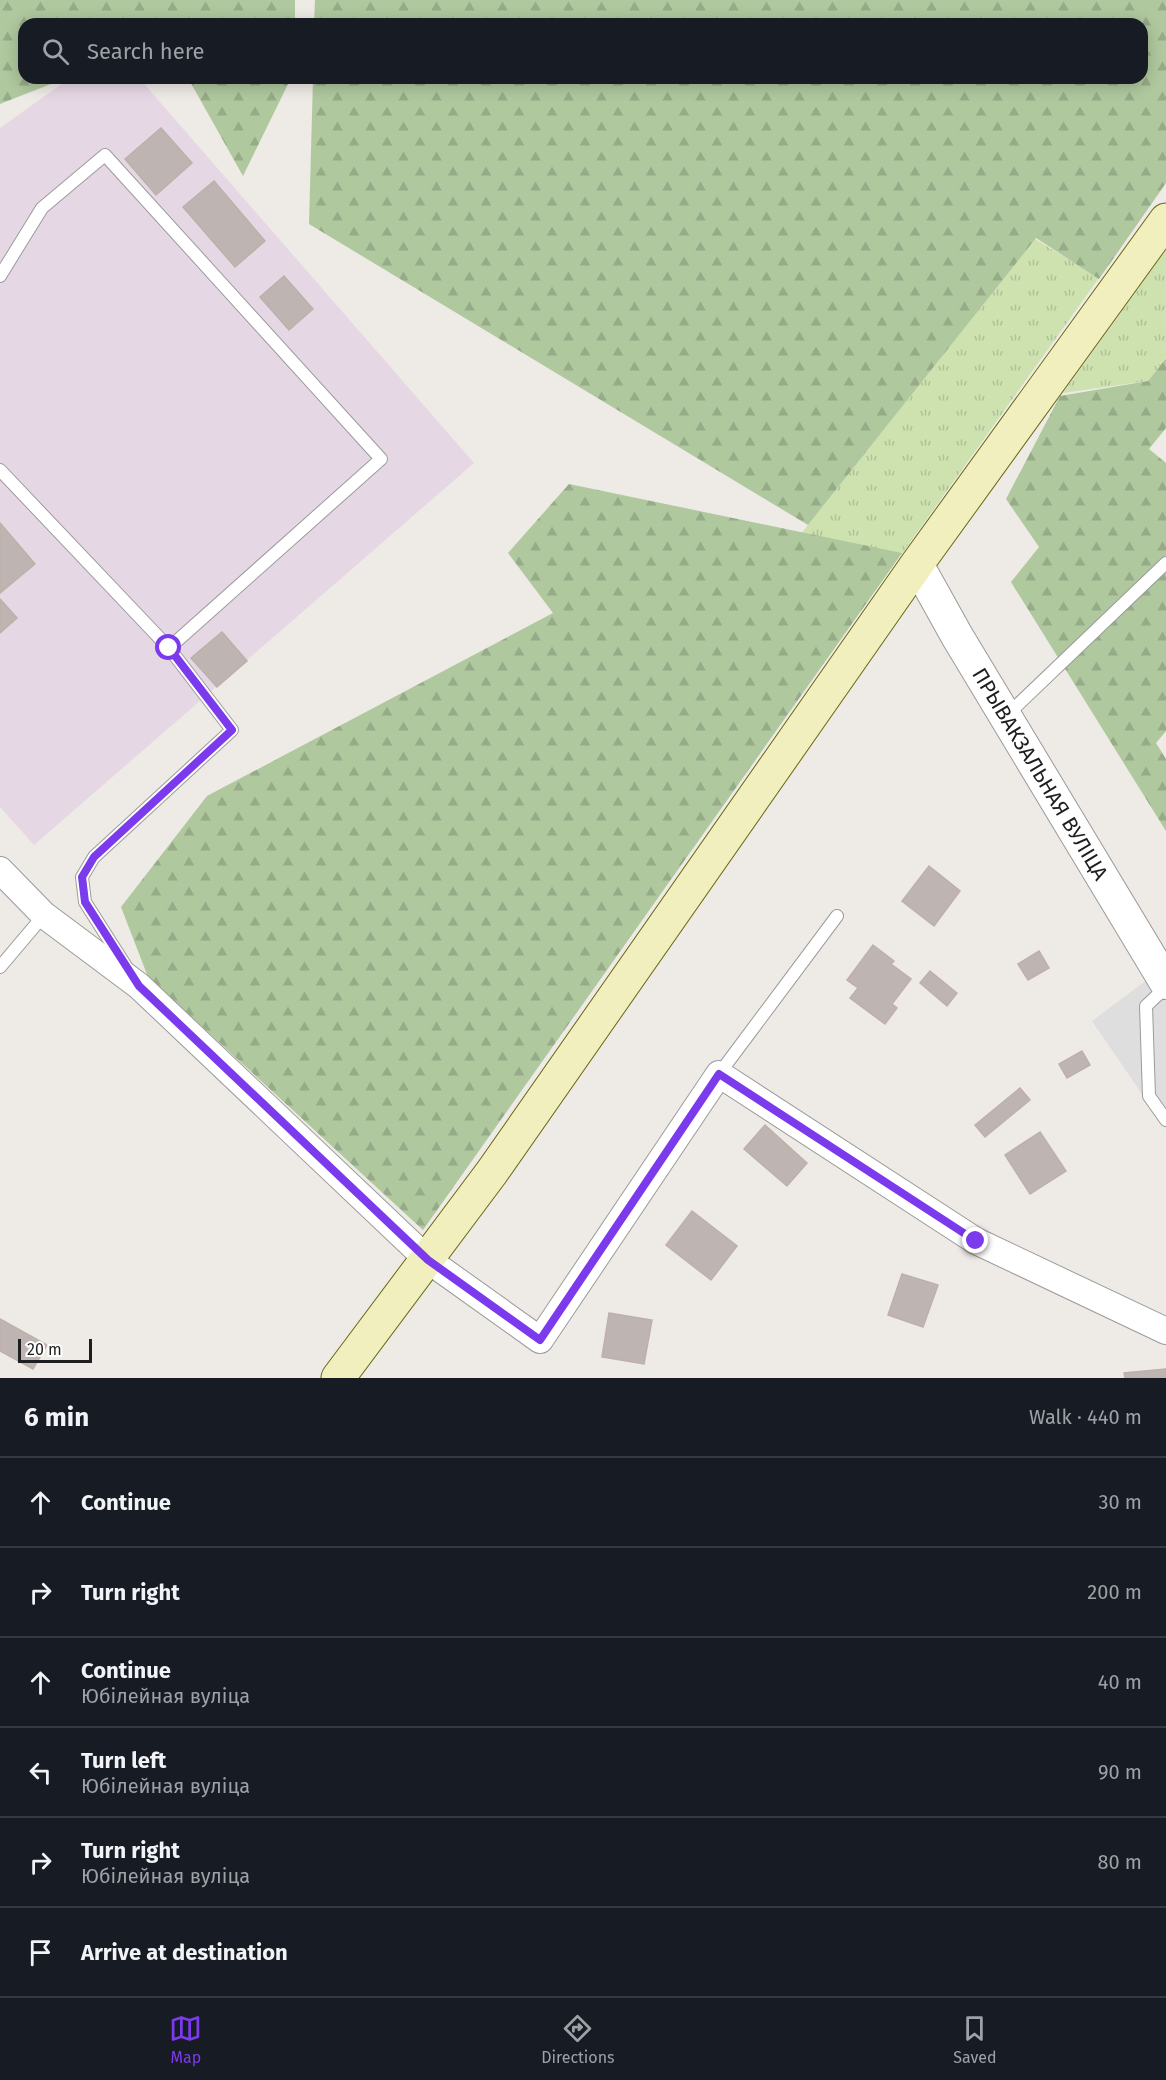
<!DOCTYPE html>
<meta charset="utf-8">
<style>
body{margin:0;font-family:"Fira Sans",sans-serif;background:#20242c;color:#f1f3f6}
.scale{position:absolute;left:18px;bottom:15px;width:74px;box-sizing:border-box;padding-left:6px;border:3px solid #1e1e1e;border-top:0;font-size:16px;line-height:21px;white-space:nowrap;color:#1e1e1e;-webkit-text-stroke:4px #fff;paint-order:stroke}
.stop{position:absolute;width:18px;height:18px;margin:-14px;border:4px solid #7c3aed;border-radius:50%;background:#fff}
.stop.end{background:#7c3aed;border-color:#fff;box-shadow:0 2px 6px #0008}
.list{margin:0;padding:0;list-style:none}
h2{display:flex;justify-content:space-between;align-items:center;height:78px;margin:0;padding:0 24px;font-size:26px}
h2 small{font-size:20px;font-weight:400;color:#9ea1a6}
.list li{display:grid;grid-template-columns:39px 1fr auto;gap:18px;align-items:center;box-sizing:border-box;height:90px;padding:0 24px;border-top:2px solid #363941}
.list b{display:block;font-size:22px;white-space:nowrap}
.list p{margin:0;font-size:20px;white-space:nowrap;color:#9ea1a6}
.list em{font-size:20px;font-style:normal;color:#9ea1a6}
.icon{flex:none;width:33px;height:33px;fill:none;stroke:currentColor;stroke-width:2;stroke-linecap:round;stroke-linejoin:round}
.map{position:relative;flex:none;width:1166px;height:1378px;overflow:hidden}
.search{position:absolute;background:#171b24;box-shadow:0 3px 15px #0003;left:18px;right:18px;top:18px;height:66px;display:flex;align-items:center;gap:15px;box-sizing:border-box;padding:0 21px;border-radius:18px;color:#9ea1a6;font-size:22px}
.sheet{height:618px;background:#171b24}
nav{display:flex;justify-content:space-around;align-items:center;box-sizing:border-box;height:84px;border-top:2px solid #363941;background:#171b24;font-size:16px;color:#9ea1a6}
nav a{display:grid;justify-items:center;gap:3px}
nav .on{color:#7c3aed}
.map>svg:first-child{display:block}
</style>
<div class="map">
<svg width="1166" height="1378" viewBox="0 0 1166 1378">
<defs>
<pattern id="grass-tufts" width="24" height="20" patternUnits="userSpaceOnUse" patternTransform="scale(1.5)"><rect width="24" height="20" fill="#cee2b0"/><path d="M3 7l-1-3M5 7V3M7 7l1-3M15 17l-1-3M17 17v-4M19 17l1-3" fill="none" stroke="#b0c197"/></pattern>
<pattern id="forest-firs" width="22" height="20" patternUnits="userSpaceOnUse" patternTransform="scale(1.5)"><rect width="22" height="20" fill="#afc89e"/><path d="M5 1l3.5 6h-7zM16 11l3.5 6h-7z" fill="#96ab88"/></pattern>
</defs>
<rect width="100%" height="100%" fill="#eeeae5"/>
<polygon fill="#e6d7e5" points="70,78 139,78 474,463 34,845 0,807 0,128"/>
<g fill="url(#grass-tufts)">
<polygon points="1035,239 1099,278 901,555 800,535"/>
<polygon points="1166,250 1166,357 1148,381 1063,393"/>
</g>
<g fill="url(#forest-firs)">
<polygon points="0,0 295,0 295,24 24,24 24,78 66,78 0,104"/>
<polygon points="315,0 1166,0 1166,183 1099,279 1036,238 808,525 309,224 313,78 1142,78 1142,24 314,24"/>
<polygon points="188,78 291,78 243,176"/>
<polygon points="1166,358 1166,428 1149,449 1166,463 1166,731 1156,743 1166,759 1166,831 1011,582 1039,547 1006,499 1060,396 1148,381"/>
<polygon points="569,484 902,553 423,1230 148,977 121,907 207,796 553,613 508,553"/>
</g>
<polygon fill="#dedede" points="1152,976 1166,1000 1166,1129 1092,1021"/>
<g fill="#beb5b2" stroke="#beb0a9" stroke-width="1.5">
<polygon points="161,128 192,163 156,195 125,159"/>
<polygon points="214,181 265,241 235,267 183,207"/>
<polygon points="284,276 313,309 289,330 260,297"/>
<polygon points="0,523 35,564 0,593"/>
<polygon points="0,599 17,618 0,633"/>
<polygon points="222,632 247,661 217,687 191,658"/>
<polygon points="929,866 960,891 934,926 902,901"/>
<polygon points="873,945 894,961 891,964 911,979 892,1004 897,1008 885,1024 850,998 858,988 847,980"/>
<polygon points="1039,951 1049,968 1028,980 1018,964"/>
<polygon points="930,971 957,993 947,1006 920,983"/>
<polygon points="1082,1051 1090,1065 1067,1078 1059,1064"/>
<polygon points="1020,1088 1030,1100 985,1137 975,1125"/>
<polygon points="765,1125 807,1163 787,1186 744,1149"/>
<polygon points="1040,1132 1066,1171 1030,1194 1005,1155"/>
<polygon points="692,1211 737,1246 711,1280 666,1245"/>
<polygon points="902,1274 938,1285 923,1327 888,1315"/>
<polygon points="609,1313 652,1320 644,1364 602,1357"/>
<polygon points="0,1319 47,1345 33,1369 0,1351"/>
<polygon points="1166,1369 1166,1378 1125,1378 1124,1373"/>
</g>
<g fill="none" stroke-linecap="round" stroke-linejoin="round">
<g stroke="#9b9b9b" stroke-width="14">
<g id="service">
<polyline points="0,276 42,208 105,155 381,459 169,648"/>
<polyline points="0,470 169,648 232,730 94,857 82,877 85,902 127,968"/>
<polyline points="1006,716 1166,563"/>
<polyline points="0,967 44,915"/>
<polyline points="1166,987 1146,1006 1149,1096 1166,1120"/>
<polyline points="719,1074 837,916"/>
</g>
</g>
<g stroke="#9b9b9b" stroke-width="28">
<polyline id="minor" points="0,870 44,915 139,986 428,1260 540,1340 719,1074 976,1241 1166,1331"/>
</g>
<g stroke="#9b9b9b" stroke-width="34">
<polyline id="tertiary" points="917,564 957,636 1166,983"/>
</g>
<g stroke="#686811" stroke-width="35">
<polyline id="secondary" points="338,1378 492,1172 917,564 1166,220"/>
</g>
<use href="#service" stroke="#fff" stroke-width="12"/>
<use href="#minor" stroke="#fff" stroke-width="26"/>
<use href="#tertiary" stroke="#fff" stroke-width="32"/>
<use href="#secondary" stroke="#f2efbe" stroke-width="33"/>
</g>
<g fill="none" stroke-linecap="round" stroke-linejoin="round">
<polyline stroke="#7c3aed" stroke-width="8" points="169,648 232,730 94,857 82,877 85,902 139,986 428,1260 540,1340 719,1074 976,1241"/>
</g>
<g text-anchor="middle" stroke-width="5" stroke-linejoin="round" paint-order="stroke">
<g font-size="21" fill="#1e1e1e" stroke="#fff">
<text transform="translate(1040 774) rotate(59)" y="7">ПРЫВАКЗАЛЬНАЯ ВУЛІЦА</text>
</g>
</g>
</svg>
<div class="scale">20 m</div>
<div class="stop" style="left:169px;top:648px"></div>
<div class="stop end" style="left:976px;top:1241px"></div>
<div class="search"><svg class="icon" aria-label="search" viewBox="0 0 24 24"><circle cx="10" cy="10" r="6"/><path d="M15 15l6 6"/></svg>Search here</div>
</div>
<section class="sheet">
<h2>6 min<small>Walk · 440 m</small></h2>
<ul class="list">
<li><svg class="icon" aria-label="ahead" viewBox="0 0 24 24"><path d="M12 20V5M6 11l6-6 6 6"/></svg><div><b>Continue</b></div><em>30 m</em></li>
<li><svg class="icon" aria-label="right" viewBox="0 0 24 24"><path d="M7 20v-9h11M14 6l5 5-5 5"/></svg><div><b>Turn right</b></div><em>200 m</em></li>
<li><svg class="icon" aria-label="ahead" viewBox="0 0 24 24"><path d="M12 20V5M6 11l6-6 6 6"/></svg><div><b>Continue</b><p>Юбілейная вуліца</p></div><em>40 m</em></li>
<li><svg class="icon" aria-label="left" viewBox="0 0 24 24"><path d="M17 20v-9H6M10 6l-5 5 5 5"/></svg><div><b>Turn left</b><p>Юбілейная вуліца</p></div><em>90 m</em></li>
<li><svg class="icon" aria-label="right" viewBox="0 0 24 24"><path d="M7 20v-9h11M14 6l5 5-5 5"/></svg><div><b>Turn right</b><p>Юбілейная вуліца</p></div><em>80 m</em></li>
<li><svg class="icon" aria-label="arrive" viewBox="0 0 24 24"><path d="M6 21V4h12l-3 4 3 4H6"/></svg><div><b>Arrive at destination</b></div></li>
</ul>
</section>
<nav>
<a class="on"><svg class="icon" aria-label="map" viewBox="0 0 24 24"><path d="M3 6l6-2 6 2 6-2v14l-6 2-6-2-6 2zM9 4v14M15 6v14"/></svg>Map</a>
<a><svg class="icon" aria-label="directions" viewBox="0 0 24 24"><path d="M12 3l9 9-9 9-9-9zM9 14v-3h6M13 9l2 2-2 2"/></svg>Directions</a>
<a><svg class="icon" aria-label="saved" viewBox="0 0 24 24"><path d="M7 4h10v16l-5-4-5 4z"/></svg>Saved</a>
</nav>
